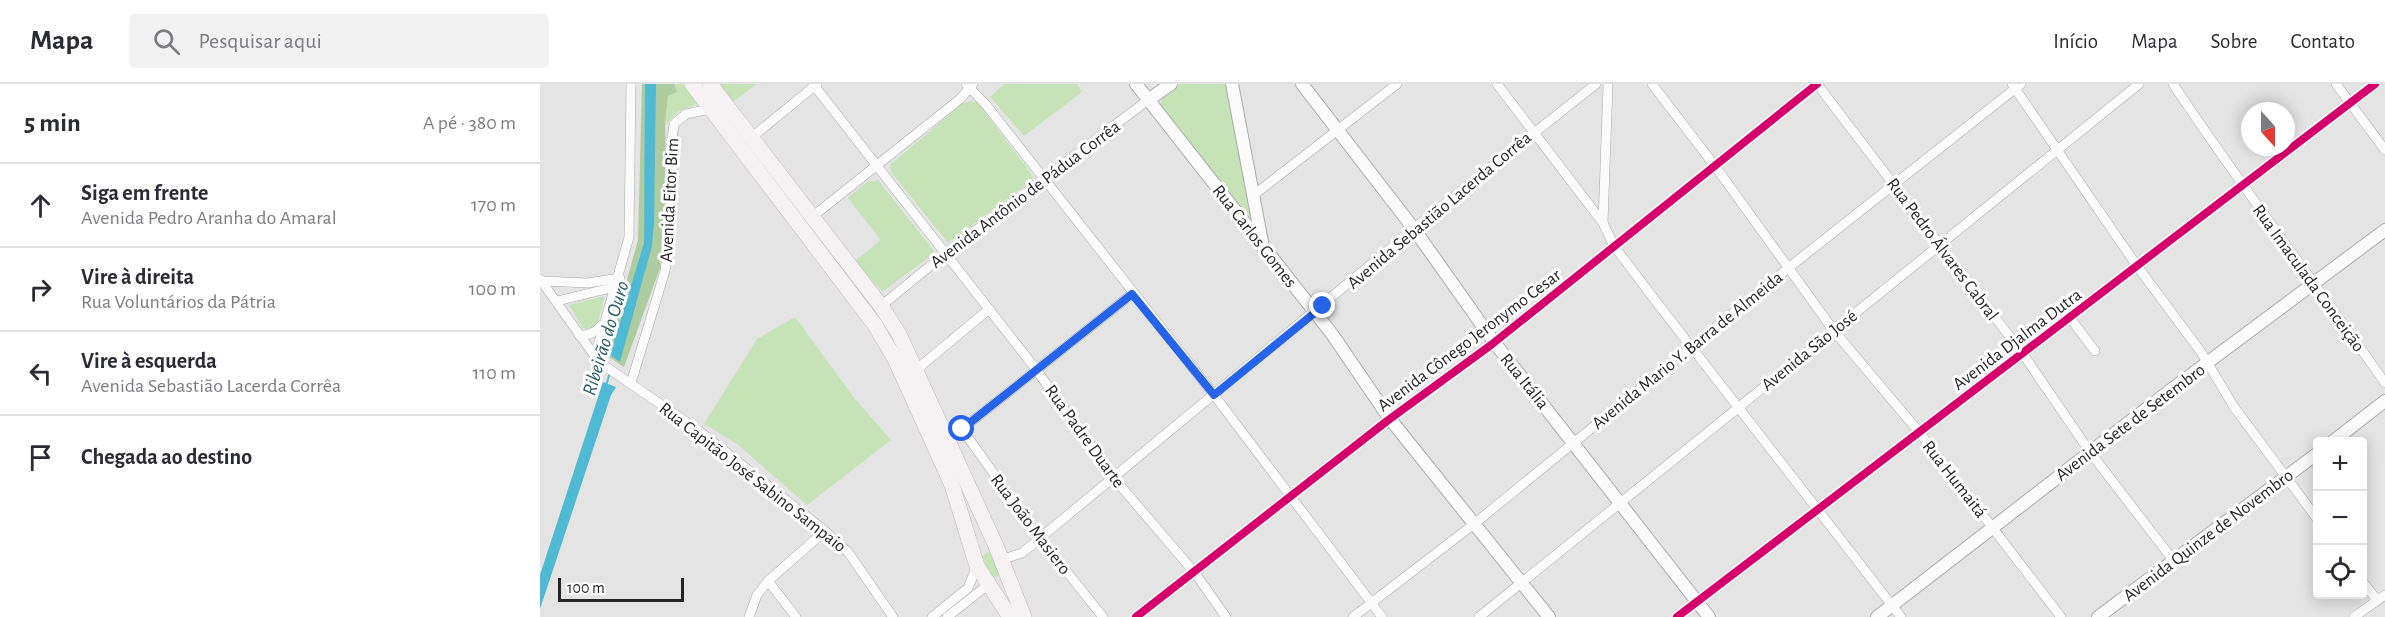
<!DOCTYPE html>
<html lang="pt">
<meta charset="utf-8">
<style>
body{margin:0;font-family:"Alegreya Sans",sans-serif;background:#f2f2f3;color:#2b2b33}
.controls{position:absolute;right:18px;bottom:18px;display:grid;overflow:hidden;border-radius:6px;box-shadow:0 3px 15px #0003}
.controls button{width:54px;height:54px;display:grid;place-items:center;padding:0;border:0;border-bottom:2px solid #e1e1e2;background:#fff;color:#2b2b33;font:30px sans-serif}
.compass{position:absolute;left:1701px;top:18px;width:54px;height:54px;border-radius:50%;background:#fff;box-shadow:0 3px 15px #0003;rotate:159deg}
.scale{position:absolute;left:18px;bottom:15px;width:126px;box-sizing:border-box;padding-left:6px;border:3px solid #242425;border-top:0;font-size:16px;line-height:21px;white-space:nowrap;color:#242425;-webkit-text-stroke:4px #fff;paint-order:stroke}
.stop{position:absolute;width:18px;height:18px;margin:-14px;border:4px solid #2563eb;border-radius:50%;background:#fff}
.stop.end{background:#2563eb;border-color:#fff;box-shadow:0 2px 6px #0008}
.list{margin:0;padding:0;list-style:none}
h2{display:flex;justify-content:space-between;align-items:center;height:78px;margin:0;padding:0 24px;font-size:26px}
h2 small{font-size:20px;font-weight:400;color:#7c7c81}
.list li{display:grid;grid-template-columns:39px 1fr auto;gap:18px;align-items:center;box-sizing:border-box;height:84px;padding:0 24px;border-top:2px solid #e1e1e2}
.list b{display:block;font-size:22px;white-space:nowrap}
.list p{margin:0;font-size:20px;white-space:nowrap;color:#7c7c81}
.list em{font-size:20px;font-style:normal;color:#7c7c81}
.icon{flex:none;width:33px;height:33px;fill:none;stroke:currentColor;stroke-width:2;stroke-linecap:round;stroke-linejoin:round}
.map{position:relative;flex:none;width:1845px;height:533px;overflow:hidden}
header{display:flex;align-items:center;gap:36px;box-sizing:border-box;height:84px;padding:0 30px;background:#fff;border-bottom:2px solid #e1e1e2}
header strong{font-size:28px}
nav{display:flex;gap:33px;margin-inline-start:auto;font-size:21px}
.search{width:420px;height:54px;background:#f2f2f3;display:flex;align-items:center;gap:15px;box-sizing:border-box;padding:0 21px;border-radius:6px;color:#7c7c81;font-size:22px}
main{display:flex}
aside{flex:1;background:#fff}
.map>svg:first-child{display:block}
</style>
<header>
<strong>Mapa</strong>
<div class="search"><svg class="icon" aria-label="search" viewBox="0 0 24 24"><circle cx="10" cy="10" r="6"/><path d="M15 15l6 6"/></svg>Pesquisar aqui</div>
<nav><a>Início</a><a>Mapa</a><a>Sobre</a><a>Contato</a></nav>
</header>
<main>
<aside>
<h2>5 min<small>A pé · 380 m</small></h2>
<ul class="list">
<li><svg class="icon" aria-label="ahead" viewBox="0 0 24 24"><path d="M12 20V5M6 11l6-6 6 6"/></svg><div><b>Siga em frente</b><p>Avenida Pedro Aranha do Amaral</p></div><em>170 m</em></li>
<li><svg class="icon" aria-label="right" viewBox="0 0 24 24"><path d="M7 20v-9h11M14 6l5 5-5 5"/></svg><div><b>Vire à direita</b><p>Rua Voluntários da Pátria</p></div><em>100 m</em></li>
<li><svg class="icon" aria-label="left" viewBox="0 0 24 24"><path d="M17 20v-9H6M10 6l-5 5 5 5"/></svg><div><b>Vire à esquerda</b><p>Avenida Sebastião Lacerda Corrêa</p></div><em>110 m</em></li>
<li><svg class="icon" aria-label="arrive" viewBox="0 0 24 24"><path d="M6 21V4h12l-3 4 3 4H6"/></svg><div><b>Chegada ao destino</b></div></li>
</ul>
</aside>
<div class="map">
<svg width="1845" height="533" viewBox="0 0 1845 533">
<rect width="100%" height="100%" fill="#e4e4e4"/>
<g fill="#c5e3b7">
<polygon points="134,0 142,0 157,20 139,27 125,41 128,12 137,8"/>
<polygon points="180,0 216,0 193,18"/>
<polygon points="464,0 537,0 542,8 484,52 450,13"/>
<polygon points="640,0 688,0 713,137 620,21 623,12"/>
<polygon points="431,17 438,19 493,92 491,97 408,159 351,88 350,81 423,19"/>
<polygon points="338,96 394,167 392,171 342,208 315,177 341,156 308,114 327,98"/>
<polygon points="65,212 57,242 48,246 43,244 29,221"/>
<polygon points="255,233 315,315 351,356 267,421 197,360 164,340 217,255"/>
<polygon points="448,468 453,468 460,490 456,493 447,492 441,473"/>
</g>
<polygon fill="#aecca0" points="102,0 134,0 137,8 128,12 125,41 127,107 120,184 84,283 66,271 98,156"/>
<g fill="#50bad5">
<polygon points="105,0 116,0 114,140 112,162 80,278 70,271 104,159"/>
<polygon points="63,298 76,303 71,311 0,525 0,491"/>
</g>
<g fill="none" stroke-linecap="round" stroke-linejoin="round">
<polyline stroke="#50bad5" stroke-width="2" points="66,302 70,288"/>
<g stroke="#ababab" stroke-width="10">
<g id="minor">
<polyline points="273,0 495,284 572,392 655,489 686,533"/>
<polyline points="426,0 447,22 674,311 842,533"/>
<polyline points="957,0 1063,139 1074,162 1118,220 1361,533"/>
<polyline points="1112,0 1175,82 1294,247 1379,348 1521,533"/>
<polyline points="1277,0 1483,270 1550,368 1633,476"/>
<polyline points="1472,0 1597,182 1661,268 1694,323 1778,436"/>
<path d="M1633,0C1701,102 1775,199 1845,299"/>
<polyline points="1796,0 1845,66"/>
<polyline points="211,54 277,0"/>
<polyline points="715,110 857,0"/>
<polyline points="272,133 420,15 433,0"/>
<polyline points="1063,139 1068,0"/>
<polyline points="0,195 59,278 158,346 285,447 308,468 353,533"/>
<polyline points="3,197 48,199 80,194"/>
<polyline points="17,217 75,203"/>
<polyline points="341,222 406,169 608,16"/>
<polyline points="1530,234 1555,267"/>
<path d="M39,251C49,252 56,248 62,241"/>
<polyline points="55,273 89,153 91,0"/>
<polyline points="377,285 448,226"/>
<polyline points="91,299 125,187 133,114 132,55 134,40 146,30 170,25"/>
<polyline points="422,345 499,453 563,533"/>
<polyline points="406,353 422,345 592,210"/>
<polyline points="461,476 482,469 893,129 1056,0"/>
<polyline points="228,497 256,533"/>
<polyline points="1822,497 1837,516"/>
<polyline points="209,533 217,511 228,497 285,447"/>
<polyline points="392,533 428,504 437,482"/>
<polyline points="407,533 449,500"/>
<polyline points="596,533 847,337 951,261 1277,0"/>
<polyline points="813,533 934,440 1247,185 1481,0"/>
<polyline points="939,533 1599,0"/>
<polyline points="1137,533 1835,0"/>
<polyline points="1814,533 1845,511"/>
</g>
</g>
<g stroke="#ababab" stroke-width="14">
<g id="tertiary">
<polyline points="596,0 792,250 850,335 1009,533"/>
<polyline points="692,0 723,163"/>
<polyline points="762,0 874,145 954,258 1169,533"/>
<polyline points="608,16 631,0"/>
<polyline points="1792,358 1845,317"/>
<polyline points="1337,533 1632,305 1845,146"/>
<polyline points="1558,533 1778,369"/>
</g>
</g>
<g stroke="#c1babb" stroke-width="16">
<g id="primary">
<polyline points="152,0 335,241 355,275 412,401 437,482 470,533"/>
<polyline points="170,0 341,222 359,250 456,462 484,533"/>
</g>
</g>
<use href="#minor" stroke="#fbfbfb" stroke-width="9"/>
<use href="#tertiary" stroke="#fbfbfb" stroke-width="12"/>
<use href="#primary" stroke="#f6f2f3" stroke-width="15"/>
<g stroke="#fff" stroke-width="11">
<g id="cycleway">
<polyline points="596,533 847,337 951,261 1277,0"/>
<polyline points="1137,533 1835,0"/>
</g>
</g>
<use href="#cycleway" stroke="#d6006c" stroke-width="8"/>
</g>
<g fill="none" stroke-linecap="round" stroke-linejoin="round">
<polyline stroke="#2563eb" stroke-width="8" points="422,345 592,210 674,311 783,222"/>
</g>
<g text-anchor="middle" stroke-width="6" stroke-linejoin="round" paint-order="stroke">
<g font-size="18" fill="#242425" stroke="#fff">
<text transform="translate(485 110) rotate(-37)" y="6">Avenida Antônio de Pádua Corrêa</text>
<text transform="translate(129 116) rotate(-87)" y="6">Avenida Eitor Bim</text>
<text transform="translate(899 126) rotate(-40)" y="6">Avenida Sebastião Lacerda Corrêa</text>
<text transform="translate(715 152) rotate(52)" y="6">Rua Carlos Gomes</text>
<text transform="translate(1403 165) rotate(53)" y="6">Rua Pedro Álvares Cabral</text>
<text transform="translate(1769 194) rotate(54)" y="6">Rua Imaculada Conceição</text>
<text transform="translate(1477 255) rotate(-37)" y="6">Avenida Djalma Dutra</text>
<text transform="translate(929 256) rotate(-37)" y="6">Avenida Cônego Jeronymo Cesar</text>
<text transform="translate(1147 266) rotate(-39)" y="6">Avenida Mario Y. Barra de Almeida</text>
<text transform="translate(1269 266) rotate(-39)" y="6">Avenida São José</text>
<text transform="translate(985 297) rotate(51)" y="6">Rua Itália</text>
<text transform="translate(1590 338) rotate(-37)" y="6">Avenida Sete de Setembro</text>
<text transform="translate(545 352) rotate(54)" y="6">Rua Padre Duarte</text>
<text transform="translate(213 393) rotate(38)" y="6">Rua Capitão José Sabino Sampaio</text>
<text transform="translate(1415 395) rotate(52)" y="6">Rua Humaitá</text>
<text transform="translate(491 440) rotate(53)" y="6">Rua João Masiero</text>
<text transform="translate(1668 451) rotate(-37)" y="6">Avenida Quinze de Novembro</text>
</g>
<g font-size="20" font-style="italic" fill="#245869" stroke="#fff">
<text transform="translate(65 254) rotate(-73)" y="7">Ribeirão do Ouro</text>
</g>
</g>
</svg>
<div class="controls">
<button>+</button>
<button>−</button>
<button><svg class="icon" aria-label="locate" viewBox="0 0 24 24"><circle cx="12" cy="12" r="6"/><path d="M12 2v4M12 18v4M2 12h4M18 12h4"/></svg></button>
</div>
<svg class="compass" viewBox="-18 -18 36 36"><path d="M0-13l5 13h-10z" fill="#e53935"/><path d="M0 13l5-13h-10z" fill="#7c7c81"/></svg>
<div class="scale">100 m</div>
<div class="stop" style="left:422px;top:345px"></div>
<div class="stop end" style="left:783px;top:222px"></div>
</div>
</main>
